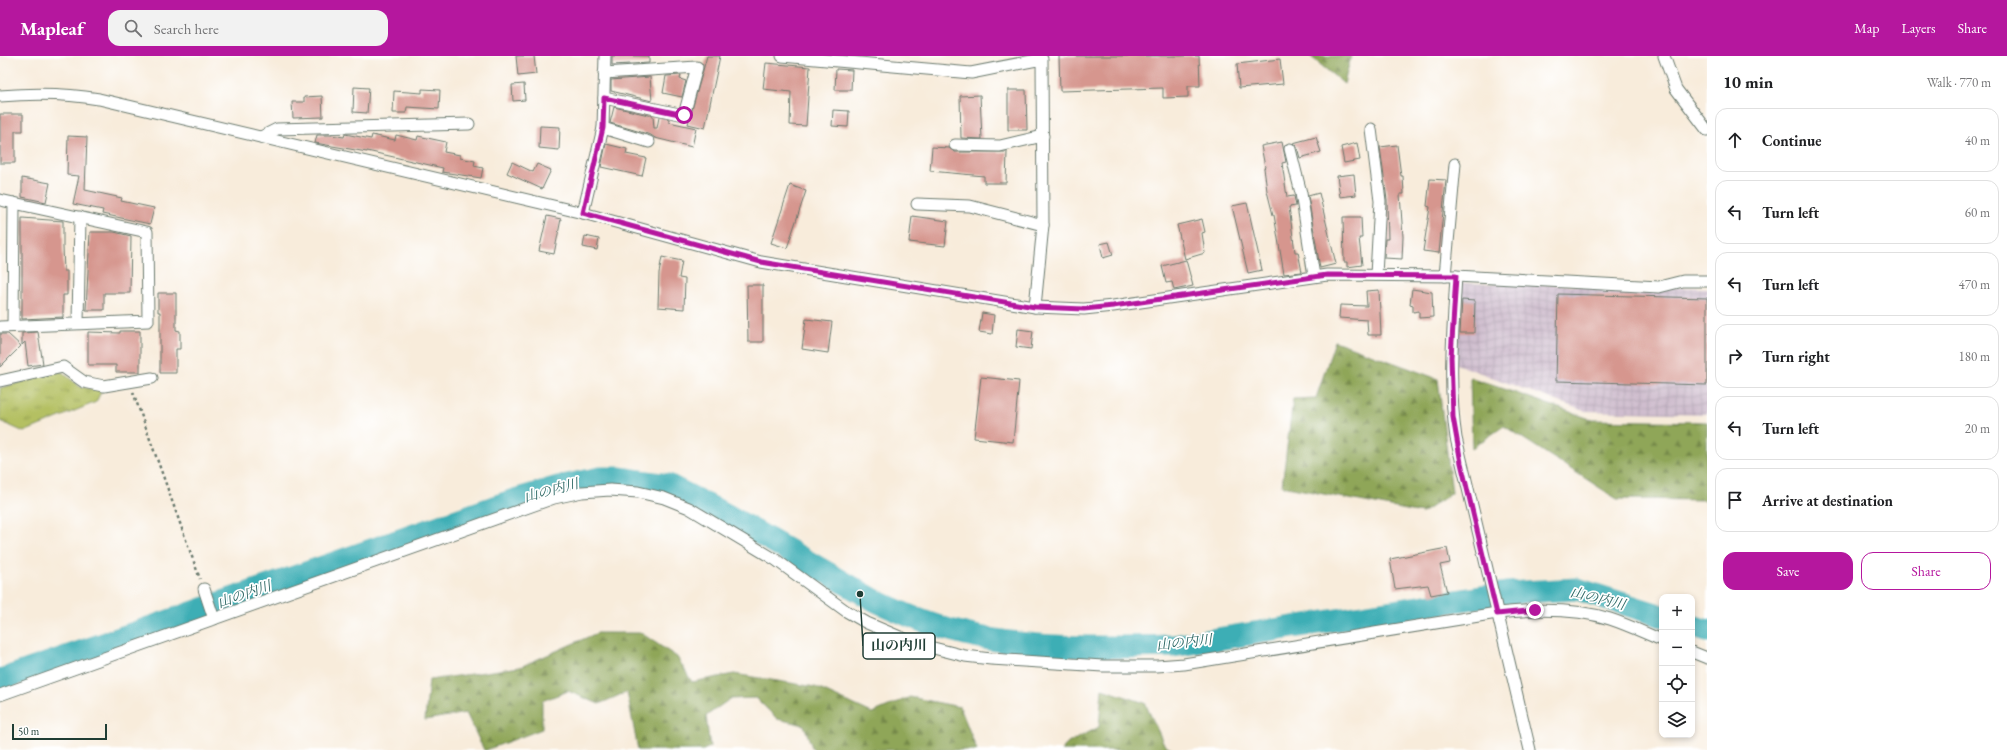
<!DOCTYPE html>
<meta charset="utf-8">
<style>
body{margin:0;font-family:"EB Garamond","Noto Serif JP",serif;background:#f2f2f2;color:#202124}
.controls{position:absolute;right:12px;bottom:12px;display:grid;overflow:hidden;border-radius:8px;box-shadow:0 2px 6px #0003}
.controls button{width:36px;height:36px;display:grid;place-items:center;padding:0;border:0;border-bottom:1px solid #e0e0e0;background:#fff;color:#202124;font:20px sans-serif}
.scale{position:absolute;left:12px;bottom:10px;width:95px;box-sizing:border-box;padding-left:4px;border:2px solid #1f3d34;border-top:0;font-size:11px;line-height:14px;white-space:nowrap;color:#1f3d34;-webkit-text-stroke:3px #fff;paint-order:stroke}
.stop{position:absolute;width:12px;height:12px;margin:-9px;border:3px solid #b5179e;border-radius:50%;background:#fff}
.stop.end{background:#b5179e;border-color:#fff;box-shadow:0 1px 4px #0008}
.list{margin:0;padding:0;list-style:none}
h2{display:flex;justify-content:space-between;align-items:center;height:52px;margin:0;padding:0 16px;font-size:17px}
h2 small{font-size:13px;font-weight:400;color:#757577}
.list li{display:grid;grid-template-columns:26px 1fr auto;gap:12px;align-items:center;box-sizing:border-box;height:64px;margin:0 8px 8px;padding:0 8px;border:1px solid #e0e0e0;border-radius:12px}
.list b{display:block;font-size:15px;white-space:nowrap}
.list em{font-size:13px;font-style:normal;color:#757577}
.actions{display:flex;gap:8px;padding:12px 16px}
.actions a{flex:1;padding:9px 0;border:1px solid #b5179e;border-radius:12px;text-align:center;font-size:14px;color:#b5179e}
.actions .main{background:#b5179e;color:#fff}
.icon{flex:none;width:22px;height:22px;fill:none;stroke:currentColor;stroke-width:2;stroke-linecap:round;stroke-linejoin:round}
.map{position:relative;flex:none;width:1707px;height:694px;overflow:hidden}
header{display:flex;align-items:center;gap:24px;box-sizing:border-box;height:56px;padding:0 20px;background:#b5179e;color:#fff}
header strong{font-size:19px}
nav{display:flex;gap:22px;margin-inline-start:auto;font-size:14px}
.search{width:280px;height:36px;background:#f2f2f2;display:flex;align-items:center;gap:10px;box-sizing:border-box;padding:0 14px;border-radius:12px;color:#757577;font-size:15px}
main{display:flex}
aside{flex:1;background:#fff}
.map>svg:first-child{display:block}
</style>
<header>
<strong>Mapleaf</strong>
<div class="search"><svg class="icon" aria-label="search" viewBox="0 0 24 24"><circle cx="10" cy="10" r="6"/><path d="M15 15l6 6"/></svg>Search here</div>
<nav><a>Map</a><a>Layers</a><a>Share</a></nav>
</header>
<main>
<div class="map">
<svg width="1707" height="694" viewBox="0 0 1707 694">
<defs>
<pattern id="industrial-grid" width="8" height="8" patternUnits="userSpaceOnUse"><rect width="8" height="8" fill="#cfbdce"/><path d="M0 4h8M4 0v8" fill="none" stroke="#b1a3b2"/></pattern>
<pattern id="grass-tufts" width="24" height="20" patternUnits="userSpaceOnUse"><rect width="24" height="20" fill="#b4c062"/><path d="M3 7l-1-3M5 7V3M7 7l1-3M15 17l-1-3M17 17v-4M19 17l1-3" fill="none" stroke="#929d52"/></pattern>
<pattern id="forest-firs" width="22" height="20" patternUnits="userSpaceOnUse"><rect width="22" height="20" fill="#8fa658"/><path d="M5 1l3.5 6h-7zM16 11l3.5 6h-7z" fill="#74884a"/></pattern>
</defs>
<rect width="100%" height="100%" fill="#fff"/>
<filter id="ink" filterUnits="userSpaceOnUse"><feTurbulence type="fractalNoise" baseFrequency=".025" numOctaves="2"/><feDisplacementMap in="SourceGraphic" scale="8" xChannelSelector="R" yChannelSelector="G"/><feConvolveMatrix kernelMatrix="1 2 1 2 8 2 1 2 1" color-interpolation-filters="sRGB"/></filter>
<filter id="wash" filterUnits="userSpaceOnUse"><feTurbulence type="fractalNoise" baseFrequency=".012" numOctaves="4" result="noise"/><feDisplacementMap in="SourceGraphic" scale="16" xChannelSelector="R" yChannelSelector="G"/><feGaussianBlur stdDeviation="0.9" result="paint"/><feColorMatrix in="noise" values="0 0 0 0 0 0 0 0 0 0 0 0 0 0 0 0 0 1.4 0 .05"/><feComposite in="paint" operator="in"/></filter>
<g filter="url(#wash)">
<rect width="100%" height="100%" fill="#f8ecdb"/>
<polygon fill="url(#industrial-grid)" points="1459,227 1707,232 1707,358 1584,355 1456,308"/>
<polygon fill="url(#grass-tufts)" stroke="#6a7e4b" points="61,315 80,331 102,334 96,346 24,376 0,365 0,332"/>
<g fill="url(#forest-firs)" stroke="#577246">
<polygon points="1310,0 1351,0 1344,28"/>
<polygon points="1335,285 1438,323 1452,437 1422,457 1282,430 1293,343 1316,342"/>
<polygon points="1470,321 1593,364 1707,366 1707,444 1617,443 1504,370 1472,392"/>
<polygon points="597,577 641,577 677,601 692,626 734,618 815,631 872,657 910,641 960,651 977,694 813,694 804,669 777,663 756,642 730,643 706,660 710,691 703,694 638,694 627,636 599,648 568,635 542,645 542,673 486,694 484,694 466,657 425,664 429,624 520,611"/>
<polygon points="1102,633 1145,647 1165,690 1173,694 1061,694 1068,687 1099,671"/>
</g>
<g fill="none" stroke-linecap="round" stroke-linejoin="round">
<g stroke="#3caeb5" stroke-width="23">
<polyline points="1692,570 1707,575"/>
<path d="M0,624L511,445L558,431L600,422H619L668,429L727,459L876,545C900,556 924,567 950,574C1018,594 1101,592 1173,590L1506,537L1577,533L1662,560"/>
</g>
</g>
<g id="blocks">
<g fill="#d6968e">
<polygon points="516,0 534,0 536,18 518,20"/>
<polygon points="612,0 649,0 649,7 612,9"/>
<polygon points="707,0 720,0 705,72 688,68"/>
<polygon points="1059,0 1199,0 1200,30 1188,30 1188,41 1163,42 1163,32 1060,35"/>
<polygon points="1280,3 1283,28 1239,32 1237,8"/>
<polygon points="766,7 810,11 806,70 790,69 791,36 763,33"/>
<polygon points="836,13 852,14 851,34 835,34"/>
<polygon points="681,19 680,23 686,25 682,41 663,37 666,20"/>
<polygon points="650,21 652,45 611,35 611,24"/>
<polygon points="524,28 525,44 513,45 512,29"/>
<polygon points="354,31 369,32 367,57 353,56"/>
<polygon points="422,33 440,34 439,53 407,51 406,57 393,57 394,35 422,37"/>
<polygon points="1008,34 1026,34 1027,74 1008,74"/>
<polygon points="980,39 982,83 961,82 960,40"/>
<polygon points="322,40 323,61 293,62 292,46 304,46 304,41"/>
<polygon points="614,51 653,60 654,72 657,72 659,61 669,63 669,66 696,72 692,91 655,82 651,79 610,67"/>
<polygon points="833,54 849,55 848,71 832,70"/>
<polygon points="0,58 23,58 23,75 15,75 15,107 0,107"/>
<polygon points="540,70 560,71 559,94 539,92"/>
<polygon points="345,78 371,83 372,79 395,84 396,79 417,84 418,80 446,86 444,96 460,99 460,102 475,105 474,110 483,112 481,122 442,116 443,112 367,95 367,96 315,87 317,79 331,79 344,81"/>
<polygon points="68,80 87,81 85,134 122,142 121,145 154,152 150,168 102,158 103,154 73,148 79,120 67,119"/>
<polygon points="1316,81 1321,96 1300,102 1297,91 1293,87"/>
<polygon points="1282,86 1286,106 1282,107 1287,141 1294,140 1296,150 1289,151 1295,196 1298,196 1302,216 1284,218 1274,159 1273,159 1267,135 1264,112 1265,111 1261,90"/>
<polygon points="1357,87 1360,104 1344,107 1341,91"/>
<polygon points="606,88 627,93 626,98 646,102 642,120 601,111"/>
<polygon points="1397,89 1401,120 1403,120 1404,138 1400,138 1403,181 1402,203 1384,202 1385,183 1388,183 1387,144 1380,91"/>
<polygon points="932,91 949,92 955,96 1007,96 1006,127 984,127 984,120 930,115"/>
<polygon points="512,106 533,116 537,108 551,114 542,133 507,117"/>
<polygon points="1354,118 1356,139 1340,141 1337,120"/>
<polygon points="22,122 50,127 46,146 22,141"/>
<polygon points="1430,123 1446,124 1439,197 1423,195 1430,151 1427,150"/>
<polygon points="790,129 806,135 787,192 771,187"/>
<polygon points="1319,137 1336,208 1320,212 1308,140"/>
<polygon points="1247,147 1262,214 1248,217 1232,150"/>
<polygon points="547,160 561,163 554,198 539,195"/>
<polygon points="912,160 948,165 945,190 909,186"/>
<polygon points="1343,161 1361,161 1362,182 1359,182 1362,209 1347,211 1347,206 1344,206"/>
<polygon points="22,162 63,165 63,191 64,215 67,215 67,239 63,239 63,261 22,263"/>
<polygon points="1202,163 1205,176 1202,177 1205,197 1185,203 1177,169"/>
<polygon points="90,176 114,176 131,180 130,237 104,237 104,254 86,254"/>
<polygon points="585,180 599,183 597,194 583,191"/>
<polygon points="1109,186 1113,199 1103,202 1100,188"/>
<polygon points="662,201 682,205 679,222 685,223 684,253 658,251 659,217"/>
<polygon points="1186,204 1193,230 1174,234 1172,226 1166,227 1162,210"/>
<polygon points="747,229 763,229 763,286 748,286"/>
<polygon points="1412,233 1432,236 1433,261 1419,262 1419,255 1413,256 1413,249 1410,248"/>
<polygon points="1379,234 1381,279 1368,279 1367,264 1339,262 1340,249 1367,250 1366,235"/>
<polygon points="158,237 176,237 176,274 180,275 180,293 176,293 176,317 160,317 160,256 158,256"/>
<polygon points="1558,238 1707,242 1707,329 1556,325"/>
<polygon points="1462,244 1475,245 1474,277 1460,277"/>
<polygon points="982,257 994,259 992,278 979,276"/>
<polygon points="806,263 832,266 828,297 802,293"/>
<polygon points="1018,273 1033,275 1031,293 1016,291"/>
<polygon points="120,275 140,275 140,316 116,316 116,309 88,309 88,276 120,277"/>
<polygon points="38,276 43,308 28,310 25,286 22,289 22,277"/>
<polygon points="0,278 8,278 21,290 0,311"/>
<polygon points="981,321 1019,325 1013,386 974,382"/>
<polygon points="1447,492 1450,507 1440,509 1447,536 1431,539 1428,529 1395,533 1390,503"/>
</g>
</g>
</g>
<g filter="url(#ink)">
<use href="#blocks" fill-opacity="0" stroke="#6b7a6e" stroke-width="1"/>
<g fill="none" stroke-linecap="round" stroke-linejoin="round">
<g stroke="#6b7a6e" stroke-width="13">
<g id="minor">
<polyline points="782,0 971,17 1042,3 1043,169 1035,251"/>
<polyline points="1664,0 1676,33 1707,74"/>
<path d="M0,40C34,37 65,37 99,43L583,157L761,206L1035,251L1084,253L1113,250L1327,219L1456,220L1659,231L1683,225H1707"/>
<polyline points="604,42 684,59 697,11 604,17"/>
<polyline points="603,72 649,86"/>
<polyline points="1371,73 1380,145 1376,219"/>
<polyline points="261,81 277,73 469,68"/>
<polyline points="955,89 1000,90 1043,80"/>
<polyline points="1290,93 1301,137 1314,220"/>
<polyline points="0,144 147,176 148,265 0,271"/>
<polyline points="917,148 970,150 1043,169"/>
<polyline points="583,157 603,72 605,0"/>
<polyline points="1445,220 1455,108"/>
<path d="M1456,220C1453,274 1448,328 1456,382L1530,694"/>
<polyline points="78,267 80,161"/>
<polyline points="13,270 14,147"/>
<polyline points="0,325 63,311 84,326 104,330 152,322"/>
<polyline points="204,533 214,563"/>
<polyline points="1692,596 1707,602"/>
<path d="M0,639L554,442L582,436L610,434L638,436L664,442L689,452L776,504L846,555L867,567L914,587L965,600L991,603L1103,610H1157L1184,608L1497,557C1534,553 1575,552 1610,563C1628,569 1645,577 1662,584"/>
</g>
</g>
<polyline stroke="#6b7a6e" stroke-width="2.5" stroke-dasharray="3 3" stroke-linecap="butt" points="133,336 200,523"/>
<use href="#minor" stroke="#fff" stroke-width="11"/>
</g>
</g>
<g fill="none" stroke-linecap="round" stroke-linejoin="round" filter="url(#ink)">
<polyline stroke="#b5179e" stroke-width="5" points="684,59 604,42 603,72 583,157 761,206 1035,251 1084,253 1113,250 1327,219 1456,220 1451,301 1453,361 1461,407 1497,558 1535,554"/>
</g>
<g text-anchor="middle" stroke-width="3.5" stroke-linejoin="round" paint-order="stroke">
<g font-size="14" font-style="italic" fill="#296561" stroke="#fff">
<text transform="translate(551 434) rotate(-15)" y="5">山の内川</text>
<text transform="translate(244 538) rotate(-19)" y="5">山の内川</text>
<text transform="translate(1598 542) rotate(14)" y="5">山の内川</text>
<text transform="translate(1184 586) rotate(-6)" y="5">山の内川</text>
</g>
</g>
<path fill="none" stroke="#1f3d34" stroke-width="1.5" d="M860 538L863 590"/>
<circle fill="#1f3d34" stroke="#fff" stroke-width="1.5" cx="860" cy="538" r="4"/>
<rect fill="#fff" stroke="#1f3d34" stroke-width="1.5" x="863" y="577" width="72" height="26" rx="4"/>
<g font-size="14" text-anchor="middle" font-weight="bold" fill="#1f3d34">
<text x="899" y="594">山の内川</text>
</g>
</svg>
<div class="controls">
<button>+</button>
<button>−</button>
<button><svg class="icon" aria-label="locate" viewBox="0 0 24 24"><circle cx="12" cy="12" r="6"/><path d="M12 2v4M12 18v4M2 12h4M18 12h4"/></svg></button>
<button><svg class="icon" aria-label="layers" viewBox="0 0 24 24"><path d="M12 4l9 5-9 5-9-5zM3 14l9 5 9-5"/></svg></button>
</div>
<div class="scale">50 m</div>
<div class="stop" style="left:684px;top:59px"></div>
<div class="stop end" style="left:1535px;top:554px"></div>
</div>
<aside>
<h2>10 min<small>Walk · 770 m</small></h2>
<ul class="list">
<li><svg class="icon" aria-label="ahead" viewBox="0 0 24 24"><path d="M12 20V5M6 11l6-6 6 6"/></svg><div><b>Continue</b></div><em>40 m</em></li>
<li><svg class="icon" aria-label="left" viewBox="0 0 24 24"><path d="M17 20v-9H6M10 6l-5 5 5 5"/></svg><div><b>Turn left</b></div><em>60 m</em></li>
<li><svg class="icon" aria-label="left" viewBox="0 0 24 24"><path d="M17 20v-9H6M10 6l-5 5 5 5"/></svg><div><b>Turn left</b></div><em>470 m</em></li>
<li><svg class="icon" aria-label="right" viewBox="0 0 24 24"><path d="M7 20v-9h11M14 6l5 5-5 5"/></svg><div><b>Turn right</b></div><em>180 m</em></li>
<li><svg class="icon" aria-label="left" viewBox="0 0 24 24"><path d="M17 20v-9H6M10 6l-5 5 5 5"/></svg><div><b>Turn left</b></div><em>20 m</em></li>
<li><svg class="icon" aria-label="arrive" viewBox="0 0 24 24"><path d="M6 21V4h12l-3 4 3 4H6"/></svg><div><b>Arrive at destination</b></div></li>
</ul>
<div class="actions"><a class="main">Save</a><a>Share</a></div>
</aside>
</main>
